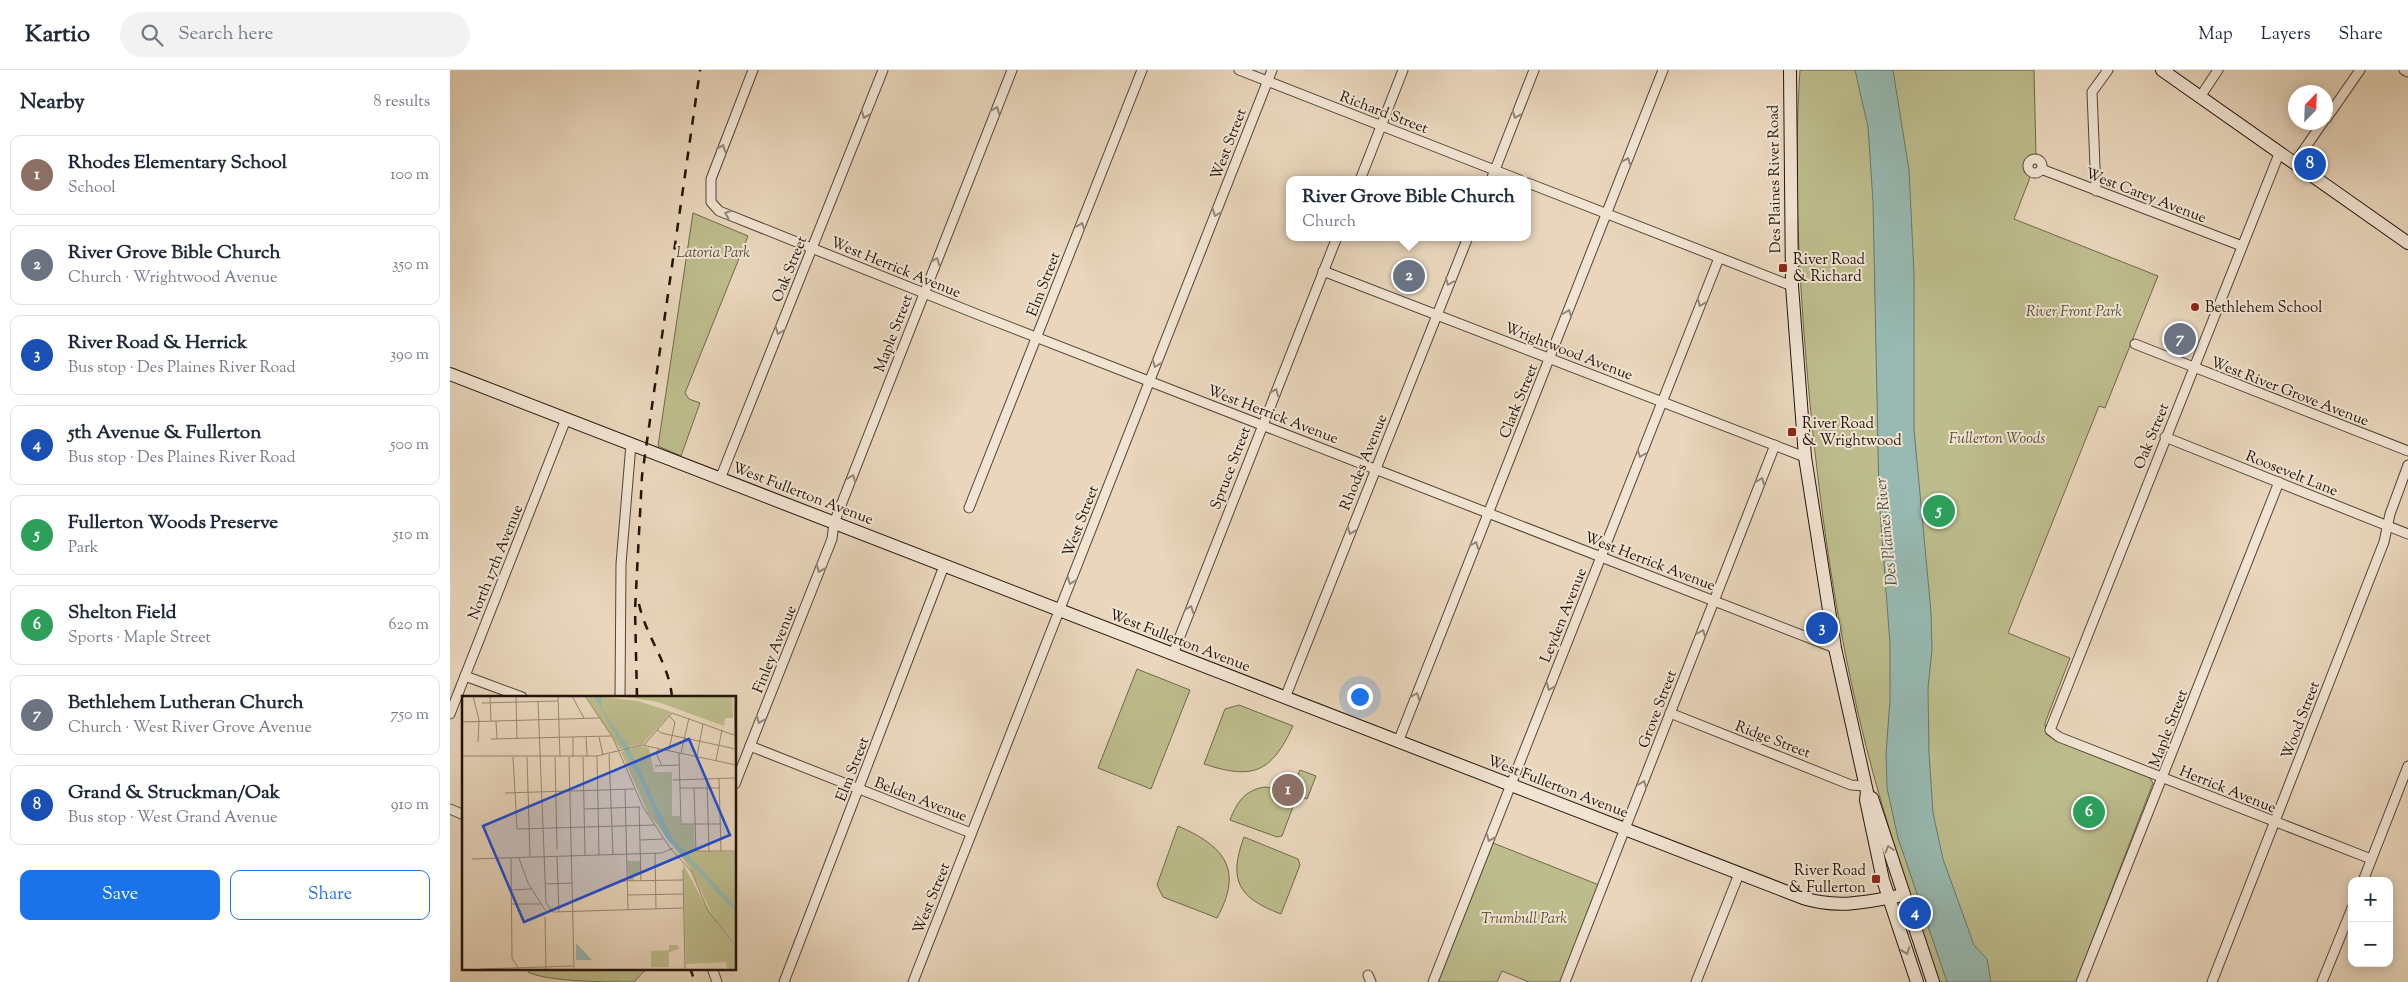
<!DOCTYPE html>
<meta charset="utf-8">
<style>
body{margin:0;font-family:"Sorts Mill Goudy",serif;background:#f2f2f3;color:#1f2937}
.controls{position:absolute;right:15px;bottom:15px;display:grid;overflow:hidden;border-radius:10px;box-shadow:0 2px 12px #0003}
.controls button{width:45px;height:45px;display:grid;place-items:center;padding:0;border:0;border-bottom:1px solid #e0e1e3;background:#fff;color:#1f2937;font:25px sans-serif}
.compass{position:absolute;left:1838px;top:15px;width:45px;height:45px;border-radius:50%;background:#fff;box-shadow:0 2px 12px #0003;rotate:23deg}
.you{position:absolute;left:909px;top:626px;width:18px;height:18px;margin:-12px;border:4px solid #fff;border-radius:50%;background:#1a73e8;box-shadow:0 0 0 8px #1a73e833}
.badge{display:grid;place-items:center;width:32px;height:32px;border-radius:50%;background:#1a73e8;color:#fff;font-size:16px;font-weight:700}
.pin{position:absolute;translate:-50% -50%;border:2px solid #fff;box-shadow:0 1px 5px #0006}
.popup{position:absolute;left:836px;top:106px;width:245px;height:65px;box-sizing:border-box;display:grid;place-content:center;border-radius:10px;background:#fff;filter:drop-shadow(0 1px 4px #0005);font-size:16px;white-space:nowrap;color:#747a83}
.popup b{font-size:19px;color:#1f2937}
.popup::after{content:'';position:absolute;left:50%;top:100%;margin-left:-10px;border:10px solid transparent;border-top-color:#fff}
.list{margin:0;padding:0;list-style:none}
h2{display:flex;justify-content:space-between;align-items:center;height:65px;margin:0;padding:0 20px;font-size:21px}
h2 small{font-size:16px;font-weight:400;color:#747a83}
.list li{display:grid;grid-template-columns:32px 1fr auto;gap:15px;align-items:center;box-sizing:border-box;height:80px;margin:0 10px 10px;padding:0 10px;border:1px solid #e0e1e3;border-radius:10px}
.list b{display:block;font-size:19px;white-space:nowrap}
.list p{margin:0;font-size:16px;white-space:nowrap;color:#747a83}
.list em{font-size:16px;font-style:normal;color:#747a83}
.actions{display:flex;gap:10px;padding:15px 20px}
.actions a{flex:1;padding:11px 0;border:1px solid #1a73e8;border-radius:10px;text-align:center;font-size:18px;color:#1a73e8}
.actions .main{background:#1a73e8;color:#fff}
.icon{flex:none;width:28px;height:28px;fill:none;stroke:currentColor;stroke-width:2;stroke-linecap:round;stroke-linejoin:round}
.map{position:relative;flex:none;width:1958px;height:912px;overflow:hidden}
header{display:flex;align-items:center;gap:30px;box-sizing:border-box;height:70px;padding:0 25px;background:#fff;border-bottom:1px solid #e0e1e3}
header strong{font-size:24px}
nav{display:flex;gap:28px;margin-inline-start:auto;font-size:18px}
.search{width:350px;height:45px;background:#f2f2f3;display:flex;align-items:center;gap:12px;box-sizing:border-box;padding:0 18px;border-radius:28px;color:#747a83;font-size:19px}
main{display:flex}
aside{flex:1;background:#fff}
.map>svg:first-child{display:block}
</style>
<header>
<strong>Kartio</strong>
<div class="search"><svg class="icon" aria-label="search" viewBox="0 0 24 24"><circle cx="10" cy="10" r="6"/><path d="M15 15l6 6"/></svg>Search here</div>
<nav><a>Map</a><a>Layers</a><a>Share</a></nav>
</header>
<main>
<aside>
<h2>Nearby<small>8 results</small></h2>
<ul class="list">
<li><span class="badge" style="background:#8d6e63">1</span><div><b>Rhodes Elementary School</b><p>School</p></div><em>100 m</em></li>
<li><span class="badge" style="background:#6b7280">2</span><div><b>River Grove Bible Church</b><p>Church · Wrightwood Avenue</p></div><em>350 m</em></li>
<li><span class="badge" style="background:#1a4fb4">3</span><div><b>River Road &amp; Herrick</b><p>Bus stop · Des Plaines River Road</p></div><em>390 m</em></li>
<li><span class="badge" style="background:#1a4fb4">4</span><div><b>5th Avenue &amp; Fullerton</b><p>Bus stop · Des Plaines River Road</p></div><em>500 m</em></li>
<li><span class="badge" style="background:#2e9e5b">5</span><div><b>Fullerton Woods Preserve</b><p>Park</p></div><em>510 m</em></li>
<li><span class="badge" style="background:#2e9e5b">6</span><div><b>Shelton Field</b><p>Sports · Maple Street</p></div><em>620 m</em></li>
<li><span class="badge" style="background:#6b7280">7</span><div><b>Bethlehem Lutheran Church</b><p>Church · West River Grove Avenue</p></div><em>750 m</em></li>
<li><span class="badge" style="background:#1a4fb4">8</span><div><b>Grand &amp; Struckman/Oak</b><p>Bus stop · West Grand Avenue</p></div><em>910 m</em></li>
</ul>
<div class="actions"><a class="main">Save</a><a>Share</a></div>
</aside>
<div class="map">
<svg width="1958" height="912" viewBox="0 0 1958 912">
<rect width="100%" height="100%" fill="#e9d6bc"/>
<filter id="stains"><feTurbulence type="fractalNoise" baseFrequency=".004" numOctaves="4"/><feColorMatrix values="0 0 0 0 .2 0 0 0 0 .09 0 0 0 0 .02 0 0 0 .5 -.17"/></filter>
<radialGradient id="worn" r=".72"><stop offset=".6" stop-color="#630" stop-opacity="0"/><stop offset="1" stop-color="#630" stop-opacity=".3"/></radialGradient>
<g fill="#bdbc8c" stroke="#70684a">
<path d="M1350,0H1584L1586,86L1580,87L1575,93L1576,101L1581,105L1564,149L1708,206L1655,338L1649,336L1558,563L1620,588L1595,653L1596,664L1605,670L1699,707L1703,713L1626,912H1489C1464,834 1436,756 1416,676C1386,557 1369,434 1358,312C1349,208 1343,104 1350,0Z"/>
<polygon points="243,143 298,166 235,323 239,329 250,333 231,386 208,376"/>
<polygon points="687,599 740,620 701,719 648,698"/>
<path d="M789,635L843,656C821,703 803,710 754,694L775,639Z"/>
<polygon points="850,700 866,706 857,729 841,722"/>
<path d="M815,717L834,720L847,726L832,766L827,767L780,750C787,732 795,720 815,717Z"/>
<path d="M728,756C774,776 794,799 767,848L713,827L707,815Z"/>
<path d="M794,767L848,789L850,795L831,844C788,828 778,810 794,767Z"/>
<polygon points="1043,773 1149,815 1111,912 1079,912 1052,901 1047,912 988,912"/>
<path d="M79,898H196V899L184,912C157,912 98,912 78,902Z"/>
</g>
<polygon fill="#97b9b1" stroke="#68776d" points="1405,0 1443,0 1459,100 1464,203 1464,359 1481,542 1482,580 1478,618 1479,683 1483,743 1493,789 1524,875 1537,889 1541,912 1497,912 1448,768 1437,718 1436,684 1440,629 1440,574 1429,427 1423,132 1418,57"/>
<g fill="none" stroke-linecap="round" stroke-linejoin="round">
<g stroke="#544435" stroke-width="11">
<g id="street">
<polyline points="303,0 261,109 261,132 269,141 529,245 1385,578"/>
<polyline points="789,0 1070,110"/>
<polyline points="1954,0 1958,2"/>
<polyline points="1750,27 1768,0"/>
<polyline points="1876,49 1910,0"/>
<polyline points="1829,84 1600,660 1609,667 1921,789"/>
<circle cx="1585" cy="96" r="7"/>
<polyline points="1844,94 1873,52"/>
<polyline points="1591,99 1792,176"/>
<polyline points="910,110 953,0"/>
<polyline points="1041,110 1084,0"/>
<polyline points="1078,113 1342,216"/>
<polyline points="1646,121 1642,22 1658,0"/>
<polyline points="873,201 1355,387"/>
<polyline points="1685,274 1958,381"/>
<polyline points="1715,367 1958,464"/>
<polyline points="270,409 433,0"/>
<polyline points="519,438 692,0"/>
<polyline points="723,584 887,167"/>
<polyline points="15,606 72,627"/>
<polyline points="170,627 171,494 181,374"/>
<polyline points="835,628 1018,167"/>
<polyline points="1220,643 1401,715 1416,716"/>
<polyline points="0,644 116,349"/>
<polyline points="948,672 1213,0"/>
<polyline points="300,676 521,763"/>
<polyline points="285,714 382,469 384,453 562,0"/>
<polyline points="0,739 14,745"/>
<polyline points="1913,811 1958,696"/>
<polyline points="262,898 267,912"/>
<polyline points="918,905 921,912"/>
<polyline points="334,912 494,496"/>
<polyline points="463,912 822,0"/>
<polyline points="983,912 1269,188"/>
<polyline points="1115,912 1325,375"/>
<polyline points="1246,912 1289,804"/>
<polyline points="1631,912 1829,412"/>
<polyline points="1762,912 1934,472 1940,444 1958,395"/>
<polyline points="1872,912 1902,838"/>
</g>
</g>
<g stroke="#221308" stroke-width="14">
<g id="secondary">
<polyline points="1340,0 1342,216 1355,387 1385,578 1417,722 1416,730 1433,810 1467,912"/>
<polyline points="1712,0 1958,173"/>
<path d="M0,304L1353,828C1388,839 1418,832 1454,825"/>
<polyline points="1422,728 1483,912"/>
</g>
</g>
<use href="#street" stroke="#f1e4d3" stroke-width="9"/>
<use href="#secondary" stroke="#f1e4d3" stroke-width="12"/>
<g stroke="#221308" stroke-width="2.5" stroke-dasharray="9 9" stroke-linecap="butt">
<path d="M189,534C196,567 219,593 222,627"/>
<polyline points="187,627 185,540 192,406 250,0"/>
<polyline points="240,898 245,912"/>
</g>
</g>
<defs><path id="oneway-chevron" d="M-2-3.5L2.5 0L-2 3.5" fill="none" stroke-width="1.6" stroke-linecap="round" stroke-linejoin="round" transform="scale(1.25)"/></defs>
<g stroke="#948678">
<use href="#oneway-chevron" transform="translate(546 40) rotate(-68)"/>
<use href="#oneway-chevron" transform="translate(415 45) rotate(112)"/>
<use href="#oneway-chevron" transform="translate(1066 45) rotate(112)"/>
<use href="#oneway-chevron" transform="translate(272 78) rotate(-69)"/>
<use href="#oneway-chevron" transform="translate(1177 91) rotate(-68)"/>
<use href="#oneway-chevron" transform="translate(766 143) rotate(111)"/>
<use href="#oneway-chevron" transform="translate(278 144) rotate(-158)"/>
<use href="#oneway-chevron" transform="translate(631 156) rotate(-69)"/>
<use href="#oneway-chevron" transform="translate(486 191) rotate(-68)"/>
<use href="#oneway-chevron" transform="translate(999 212) rotate(112)"/>
<use href="#oneway-chevron" transform="translate(1251 233) rotate(112)"/>
<use href="#oneway-chevron" transform="translate(1118 243) rotate(-69)"/>
<use href="#oneway-chevron" transform="translate(329 261) rotate(112)"/>
<use href="#oneway-chevron" transform="translate(706 294) rotate(111)"/>
<use href="#oneway-chevron" transform="translate(825 322) rotate(-68)"/>
<use href="#oneway-chevron" transform="translate(1191 384) rotate(111)"/>
<use href="#oneway-chevron" transform="translate(402 408) rotate(-69)"/>
<use href="#oneway-chevron" transform="translate(1311 411) rotate(-69)"/>
<use href="#oneway-chevron" transform="translate(901 461) rotate(112)"/>
<use href="#oneway-chevron" transform="translate(1025 475) rotate(-69)"/>
<use href="#oneway-chevron" transform="translate(370 499) rotate(112)"/>
<use href="#oneway-chevron" transform="translate(621 511) rotate(111)"/>
<use href="#oneway-chevron" transform="translate(740 539) rotate(-69)"/>
<use href="#oneway-chevron" transform="translate(1252 563) rotate(-69)"/>
<use href="#oneway-chevron" transform="translate(1100 617) rotate(112)"/>
<use href="#oneway-chevron" transform="translate(966 626) rotate(-69)"/>
<use href="#oneway-chevron" transform="translate(310 650) rotate(112)"/>
<use href="#oneway-chevron" transform="translate(1193 714) rotate(-69)"/>
<use href="#oneway-chevron" transform="translate(1040 768) rotate(112)"/>
<use href="#oneway-chevron" transform="translate(1439 779) rotate(-108)"/>
<use href="#oneway-chevron" transform="translate(1456 881) rotate(71)"/>
</g>
<g fill="#8f2418" stroke="#f1e4d3" stroke-width="2">
<rect x="1328" y="193" width="10" height="10" rx="2.5"/>
<circle cx="1745" cy="237" r="5"/>
<rect x="1337" y="357" width="10" height="10" rx="2.5"/>
<rect x="1421" y="804" width="10" height="10" rx="2.5"/>
</g>
<g text-anchor="middle" stroke-width="4" stroke-linejoin="round" paint-order="stroke">
<g font-size="15" fill="#221308" stroke="#f1e4d3">
<text transform="translate(934 42) rotate(21)" y="5">Richard Street</text>
<text transform="translate(778 74) rotate(-69)" y="5">West Street</text>
<text transform="translate(1324 109) rotate(-91)" y="5">Des Plaines River Road</text>
<text transform="translate(1696 125) rotate(21)" y="5">West Carey Avenue</text>
<text transform="translate(446 197) rotate(22)" y="5">West Herrick Avenue</text>
<text transform="translate(339 199) rotate(-68)" y="5">Oak Street</text>
<text transform="translate(593 214) rotate(-69)" y="5">Elm Street</text>
<text transform="translate(443 263) rotate(-69)" y="5">Maple Street</text>
<text transform="translate(1119 281) rotate(21)" y="5">Wrightwood Avenue</text>
<text transform="translate(1840 321) rotate(21)" y="5">West River Grove Avenue</text>
<text transform="translate(1068 331) rotate(-68)" y="5">Clark Street</text>
<text transform="translate(823 344) rotate(21)" y="5">West Herrick Avenue</text>
<text transform="translate(1701 366) rotate(-68)" y="5">Oak Street</text>
<text transform="translate(913 392) rotate(-68)" y="5">Rhodes Avenue</text>
<text transform="translate(780 398) rotate(-69)" y="5">Spruce Street</text>
<text transform="translate(1842 403) rotate(22)" y="5">Roosevelt Lane</text>
<text transform="translate(353 423) rotate(21)" y="5">West Fullerton Avenue</text>
<text transform="translate(630 451) rotate(-69)" y="5">West Street</text>
<text transform="translate(1200 491) rotate(21)" y="5">West Herrick Avenue</text>
<text transform="translate(45 492) rotate(-68)" y="5">North 17th Avenue</text>
<text transform="translate(1113 545) rotate(-68)" y="5">Leyden Avenue</text>
<text transform="translate(730 570) rotate(21)" y="5">West Fullerton Avenue</text>
<text transform="translate(324 579) rotate(-68)" y="5">Finley Avenue</text>
<text transform="translate(1207 639) rotate(-69)" y="5">Grove Street</text>
<text transform="translate(1850 650) rotate(-69)" y="5">Wood Street</text>
<text transform="translate(1718 658) rotate(-69)" y="5">Maple Street</text>
<text transform="translate(1323 669) rotate(21)" y="5">Ridge Street</text>
<text transform="translate(402 699) rotate(-69)" y="5">Elm Street</text>
<text transform="translate(1108 716) rotate(21)" y="5">West Fullerton Avenue</text>
<text transform="translate(1778 719) rotate(22)" y="5">Herrick Avenue</text>
<text transform="translate(471 729) rotate(21)" y="5">Belden Avenue</text>
<text transform="translate(481 828) rotate(-68)" y="5">West Street</text>
</g>
<g font-size="15" font-style="italic" fill="#584e36" stroke="#f1e4d3">
<text x="263" y="187">Latoria Park</text>
<text x="1624" y="246">River Front Park</text>
<text x="1547" y="373">Fullerton Woods</text>
<text x="1074" y="853">Trumbull Park</text>
</g>
<g font-size="15" fill="#221308" stroke="#f1e4d3" text-anchor="start">
<text x="1343" y="194">River Road<tspan x="1343" dy="17">&amp; Richard</tspan></text>
<text x="1755" y="242">Bethlehem School</text>
<text x="1352" y="358">River Road<tspan x="1352" dy="17">&amp; Wrightwood</tspan></text>
<text x="1416" y="805" text-anchor="end">River Road<tspan x="1416" dy="17">&amp; Fullerton</tspan></text>
</g>
<g font-size="16" font-style="italic" fill="#4b4d43" stroke="#f1e4d3">
<text transform="translate(1435 462) rotate(-96)" y="6">Des Plaines River</text>
</g>
</g>
<g transform="translate(12 626)">
<rect width="274" height="274" fill="#e9d6bc"/>
<path d="M132,0L176,5L210,16L181,48L158,53L125,2ZM159,0H270L271,22H263L262,30L196,6ZM178,50L187,52L192,76H210V120H218V128L232,129L233,155L274,156V249L251,220L228,172L186,117L159,56ZM165,165H178L179,178H172V185H167ZM221,168L241,205L274,252V273H265L264,266L224,268ZM207,249H216L217,253L207,256V271H189V255L207,254Z" fill="#bdbc8c"/>
<path d="M132,0H139L140,13L167,51L210,142L274,210V216L204,142L177,81ZM114,248H115L130,264H114Z" fill="#97b9b1"/>
<path fill="none" stroke="#998874" stroke-width="1" d="M11,0L17,24L16,46M28,0L29,25M54,0L55,43M96,0L98,60M110,0L122,22M123,0L151,42L181,111L208,152L230,176M272,0L274,85M76,5L84,207L91,216L221,212M20,7L96,5M34,25L35,43M0,26L137,22M195,34L199,37L274,53M111,41V61M124,41L125,60M137,41L141,59M29,43L149,40M182,49L210,17L272,39M196,53L195,59L200,70M207,54L213,26L207,20M217,57L219,128H259M219,57L227,22M147,58L151,159M0,60H135L180,49L274,69M135,60L137,159M235,60L241,28M51,61L55,133L193,129M65,61L68,161M93,61L95,153M107,61L112,273M121,61L123,160M254,64L260,34M193,70L217,69M245,83L247,156M257,83L259,155M211,84L274,82M218,92H258M232,92L234,155H274M163,93L166,214M43,97L172,93M177,111L179,185M122,113L178,111M178,144L201,143M193,157L194,213M95,161L97,216M49,162L50,262L57,273M57,162L66,187L83,214M10,163L200,157L211,152M221,174L223,273M229,174L246,215L274,250M158,185L221,184M83,188L110,187M50,194L69,193M166,199L221,198M49,208H78M83,221L84,273M19,273L112,270"/>
<path fill="#1d4ed8" fill-opacity="0.15" stroke="#1d4ed8" stroke-width="2.5" d="M227,43L268,139L62,226L21,130Z"/>
<rect width="274" height="274" fill="none" stroke="#221308" stroke-width="2.5"/>
</g>
<rect width="100%" height="100%" filter="url(#stains)"/>
<rect width="100%" height="100%" fill="url(#worn)"/>
</svg>
<div class="controls">
<button>+</button>
<button>−</button>
</div>
<svg class="compass" viewBox="-18 -18 36 36"><path d="M0-13l5 13h-10z" fill="#e53935"/><path d="M0 13l5-13h-10z" fill="#747a83"/></svg>
<div class="you"></div>
<div class="pin badge" style="left:838px;top:720px;background:#8d6e63">1</div>
<div class="pin badge" style="left:959px;top:206px;background:#6b7280">2</div>
<div class="popup"><b>River Grove Bible Church</b>Church</div>
<div class="pin badge" style="left:1372px;top:558px;background:#1a4fb4">3</div>
<div class="pin badge" style="left:1465px;top:843px;background:#1a4fb4">4</div>
<div class="pin badge" style="left:1489px;top:441px;background:#2e9e5b">5</div>
<div class="pin badge" style="left:1639px;top:742px;background:#2e9e5b">6</div>
<div class="pin badge" style="left:1730px;top:269px;background:#6b7280">7</div>
<div class="pin badge" style="left:1860px;top:94px;background:#1a4fb4">8</div>
</div>
</main>
